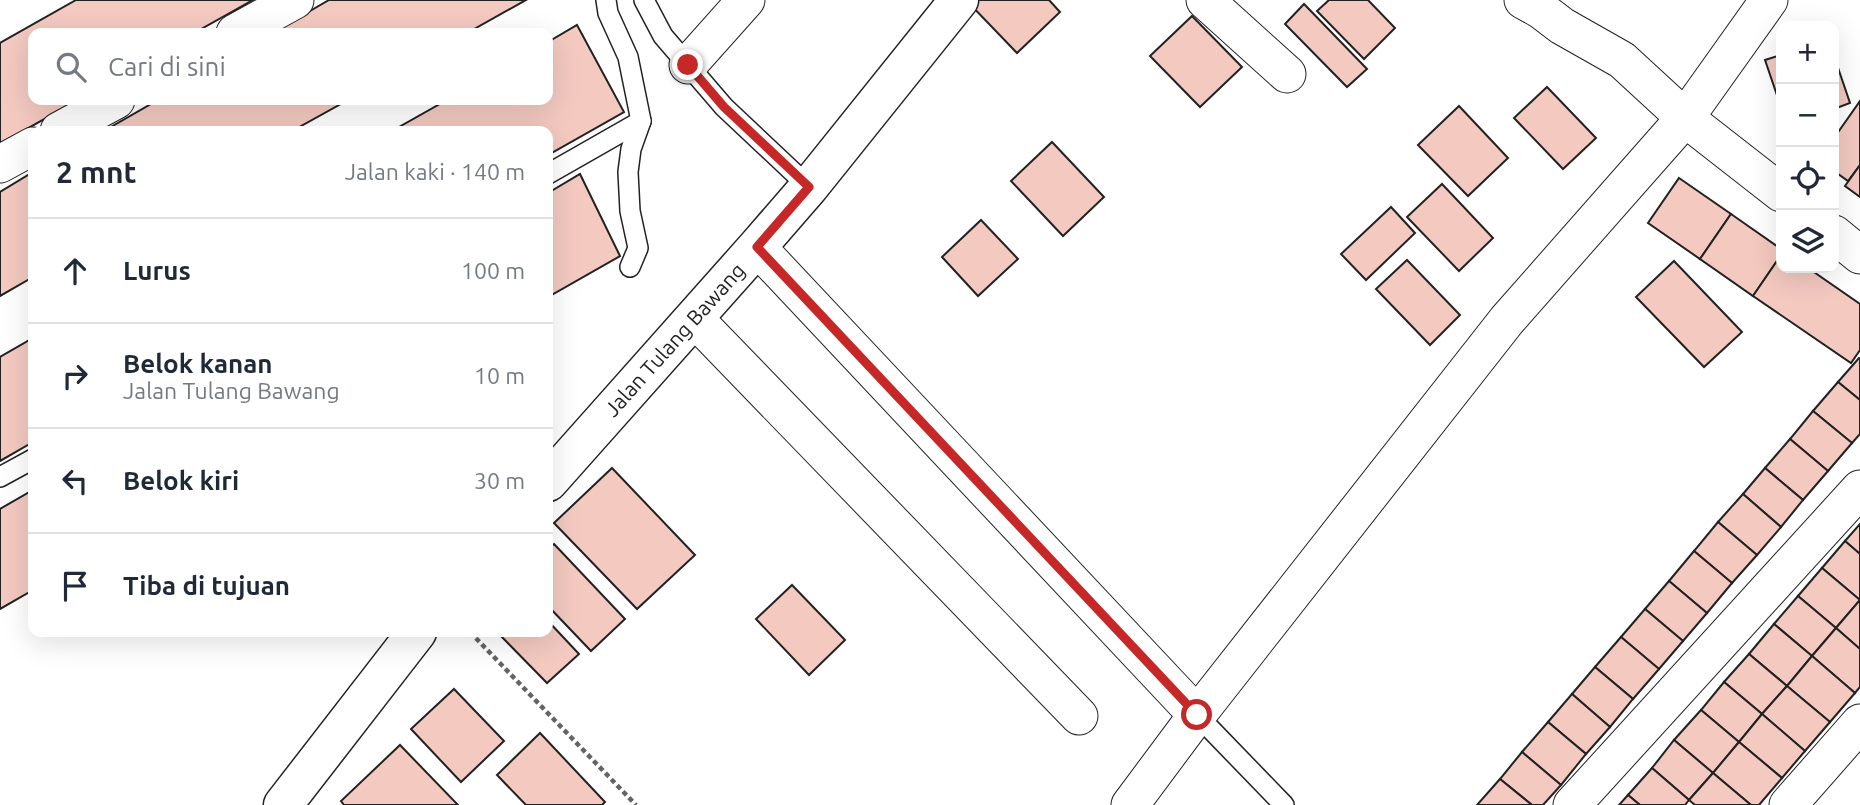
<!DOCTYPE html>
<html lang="id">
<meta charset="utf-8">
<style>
body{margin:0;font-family:Ubuntu,sans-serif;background:#f6f6f7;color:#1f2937}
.controls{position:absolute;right:21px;top:21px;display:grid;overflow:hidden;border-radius:14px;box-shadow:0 7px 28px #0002}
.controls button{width:63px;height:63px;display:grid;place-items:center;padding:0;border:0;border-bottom:2px solid #e0e1e3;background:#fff;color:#1f2937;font:35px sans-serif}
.stop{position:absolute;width:21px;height:21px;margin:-16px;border:5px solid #c62828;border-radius:50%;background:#fff}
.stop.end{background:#c62828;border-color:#fff;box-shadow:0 2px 7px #0008}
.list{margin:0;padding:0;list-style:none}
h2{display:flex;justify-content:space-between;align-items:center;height:91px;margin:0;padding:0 28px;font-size:30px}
h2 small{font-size:23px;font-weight:400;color:#747a83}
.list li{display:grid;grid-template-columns:46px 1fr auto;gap:21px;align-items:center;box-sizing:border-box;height:105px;padding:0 28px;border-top:2px solid #e0e1e3}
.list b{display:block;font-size:26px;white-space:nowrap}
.list p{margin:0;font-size:23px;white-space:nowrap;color:#747a83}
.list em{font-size:23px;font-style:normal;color:#747a83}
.icon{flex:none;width:38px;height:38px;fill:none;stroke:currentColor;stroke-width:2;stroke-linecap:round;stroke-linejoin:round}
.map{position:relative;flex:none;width:1860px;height:805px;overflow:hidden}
.search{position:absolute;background:#fff;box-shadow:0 7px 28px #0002;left:28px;top:28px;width:525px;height:77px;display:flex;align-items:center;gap:18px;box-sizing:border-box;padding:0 24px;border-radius:14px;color:#747a83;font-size:26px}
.panel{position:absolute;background:#fff;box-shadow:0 7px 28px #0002;left:28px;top:126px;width:525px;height:511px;border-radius:14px}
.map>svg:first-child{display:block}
</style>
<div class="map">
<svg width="1860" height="805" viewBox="0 0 1860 805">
<rect width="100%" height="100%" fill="#fff"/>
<g fill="#f3c9c0" stroke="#222" stroke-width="2">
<polygon points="76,0 253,0 194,33 33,33 33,100 78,100 0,144 0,43"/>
<polygon points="329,0 526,0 467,33 272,33"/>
<polygon points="966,0 1049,0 1060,12 1017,53"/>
<polygon points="1329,0 1368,0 1395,28 1364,59 1317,11"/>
<polygon points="1304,4 1367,69 1347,87 1285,24"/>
<polygon points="1192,16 1242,67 1200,107 1150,56"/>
<polygon points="577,25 624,112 548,155 548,131 392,131 447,100 548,100 548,42"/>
<polygon points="1781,55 1781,107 1765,60"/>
<polygon points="1834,56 1850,103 1834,109"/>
<polygon points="1547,87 1596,138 1563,169 1514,118"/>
<polygon points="158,100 348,100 292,131 104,131"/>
<polygon points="1860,101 1860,165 1848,181 1834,171 1834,138"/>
<polygon points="1459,106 1508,158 1468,196 1418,145"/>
<polygon points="1052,142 1104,197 1063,236 1011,181"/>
<polygon points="1860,165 1860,197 1845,186"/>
<polygon points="33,172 33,277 0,296 0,192"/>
<polygon points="580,174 620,256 548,297 548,193"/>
<polygon points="1679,178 1731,214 1700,259 1648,223"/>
<polygon points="1442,184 1493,238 1459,271 1407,217"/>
<polygon points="1391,207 1415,233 1366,280 1341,254"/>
<polygon points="1731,214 1781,249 1781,255 1753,296 1700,259"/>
<polygon points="981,220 1018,259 978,296 942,257"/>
<polygon points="1781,255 1781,268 1808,268 1860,304 1860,350 1851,363 1753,296"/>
<polygon points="1407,260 1460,315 1430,345 1376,289"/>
<polygon points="1674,261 1742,332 1704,367 1636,297"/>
<polygon points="33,338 33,442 0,461 0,357"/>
<polygon points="1859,358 1860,358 1860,400 1838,382"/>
<polygon points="1838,382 1860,400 1860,434 1852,443 1813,411"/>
<polygon points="1813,411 1852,443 1828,471 1790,439"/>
<polygon points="1790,439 1828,471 1803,500 1765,468"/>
<polygon points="612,468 695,555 637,609 554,523"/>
<polygon points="1765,468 1803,500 1781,527 1743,494"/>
<polygon points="33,490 33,590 0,609 0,509"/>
<polygon points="1743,494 1781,527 1757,555 1718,522"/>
<polygon points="1718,522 1757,555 1732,583 1694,551"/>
<polygon points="1860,524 1860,554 1845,541"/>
<polygon points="1845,541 1860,554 1860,600 1822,568"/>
<polygon points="554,544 625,619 591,651 548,606 548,549"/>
<polygon points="1694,551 1732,583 1707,613 1669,581"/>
<polygon points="1822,568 1860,600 1836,628 1798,596"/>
<polygon points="1669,581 1707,613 1683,641 1645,609"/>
<polygon points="792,585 845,640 809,675 756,619"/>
<polygon points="1798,596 1836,628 1812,656 1774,624"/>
<polygon points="1860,600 1860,649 1836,628"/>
<polygon points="1645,609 1683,641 1659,669 1621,637"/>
<polygon points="548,621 579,654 547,683 497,632 548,632"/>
<polygon points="1774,624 1812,656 1787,686 1749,654"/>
<polygon points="1836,628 1860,649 1860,687 1855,693 1812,656"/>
<polygon points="1621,637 1659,669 1633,699 1595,667"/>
<polygon points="1749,654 1787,686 1762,714 1724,682"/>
<polygon points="1812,656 1855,693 1830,722 1787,686"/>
<polygon points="1595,667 1633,699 1610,727 1572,694"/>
<polygon points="1724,682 1762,714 1739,742 1701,710"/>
<polygon points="1787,686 1830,722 1805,751 1762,714"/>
<polygon points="454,689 504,741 461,782 411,729"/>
<polygon points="1572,694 1610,727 1586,754 1548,722"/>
<polygon points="1701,710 1739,742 1713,773 1674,740"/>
<polygon points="1762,714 1805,751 1782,778 1739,742"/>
<polygon points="1548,722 1586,754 1561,785 1522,752"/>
<polygon points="540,733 605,802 602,805 526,805 497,775"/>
<polygon points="1674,740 1713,773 1689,800 1652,768"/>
<polygon points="1739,742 1782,778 1759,805 1751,805 1713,773"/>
<polygon points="400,745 458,805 344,805 341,801"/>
<polygon points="1522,752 1561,785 1543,805 1532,805 1500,779"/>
<polygon points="1652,768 1689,800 1685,805 1640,805 1628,795"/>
<polygon points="1713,773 1751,805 1695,805 1689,800"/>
<polygon points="1500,779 1532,805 1477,805"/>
<polygon points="1628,795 1640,805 1619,805"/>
</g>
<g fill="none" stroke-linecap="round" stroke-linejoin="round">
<g stroke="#222" stroke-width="22">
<g id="lane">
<polyline points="606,0 608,13 628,57 641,121 631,149 628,172 630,211 638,248 630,267"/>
<polyline points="644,0 663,36 724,107 809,187"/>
<polyline points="548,174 641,121"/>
<polyline points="0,477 33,459"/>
<polyline points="1197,715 1284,805"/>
</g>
</g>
<g stroke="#222" stroke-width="39">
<g id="street">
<polyline points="1205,0 1287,74"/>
<polyline points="1523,0 1541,10 1562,26 1622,60 1685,118 1781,193"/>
<polyline points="235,33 295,0"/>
<polyline points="688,65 746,0"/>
<polyline points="59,131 116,100"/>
<polyline points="0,164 33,146"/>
<polyline points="1834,234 1860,255"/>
<polyline points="757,247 1197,715"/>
<polyline points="694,318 1079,716"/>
<polyline points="1130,805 1197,715 1507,320 1685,118 1769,0"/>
<polyline points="1572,805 1860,489"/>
<polyline points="1788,805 1860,723"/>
</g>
</g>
<g stroke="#222" stroke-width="41">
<g id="secondary">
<polyline points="548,482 757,247 809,187 959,0"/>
<polyline points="283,805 417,632"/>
</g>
</g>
<polyline stroke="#646464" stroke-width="4.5" stroke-dasharray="5 3.5" stroke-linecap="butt" points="470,632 636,805"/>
<use href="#lane" stroke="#fff" stroke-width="19"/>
<use href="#street" stroke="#fff" stroke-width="37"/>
<use href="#secondary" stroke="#fff" stroke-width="38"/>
</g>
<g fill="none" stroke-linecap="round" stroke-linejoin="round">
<polyline stroke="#c62828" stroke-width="9" points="688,65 724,107 809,187 757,247 1197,715"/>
</g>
<g text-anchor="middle" stroke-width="5" stroke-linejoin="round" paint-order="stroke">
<g font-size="21" fill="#222" stroke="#fff">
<text transform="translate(675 340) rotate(-48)" y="7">Jalan Tulang Bawang</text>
</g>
</g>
</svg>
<div class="controls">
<button>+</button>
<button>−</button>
<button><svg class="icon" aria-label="locate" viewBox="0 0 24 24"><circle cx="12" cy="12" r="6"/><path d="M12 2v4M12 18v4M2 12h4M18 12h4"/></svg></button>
<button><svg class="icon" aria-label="layers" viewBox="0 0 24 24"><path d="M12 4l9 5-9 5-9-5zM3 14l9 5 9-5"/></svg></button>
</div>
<div class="stop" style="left:1197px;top:715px"></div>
<div class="stop end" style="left:688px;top:65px"></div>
<div class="search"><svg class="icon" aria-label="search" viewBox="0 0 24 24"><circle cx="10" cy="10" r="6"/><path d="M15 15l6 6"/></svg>Cari di sini</div>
<section class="panel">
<h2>2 mnt<small>Jalan kaki · 140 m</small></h2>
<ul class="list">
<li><svg class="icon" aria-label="ahead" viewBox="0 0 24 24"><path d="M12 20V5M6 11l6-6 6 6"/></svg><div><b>Lurus</b></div><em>100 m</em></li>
<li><svg class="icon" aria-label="right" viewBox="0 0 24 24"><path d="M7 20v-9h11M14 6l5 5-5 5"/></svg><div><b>Belok kanan</b><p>Jalan Tulang Bawang</p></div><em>10 m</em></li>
<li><svg class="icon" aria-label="left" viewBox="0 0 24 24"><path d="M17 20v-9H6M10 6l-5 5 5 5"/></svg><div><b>Belok kiri</b></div><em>30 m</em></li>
<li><svg class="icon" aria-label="arrive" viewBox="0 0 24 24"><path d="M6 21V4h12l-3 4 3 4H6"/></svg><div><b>Tiba di tujuan</b></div></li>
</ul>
</section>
</div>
